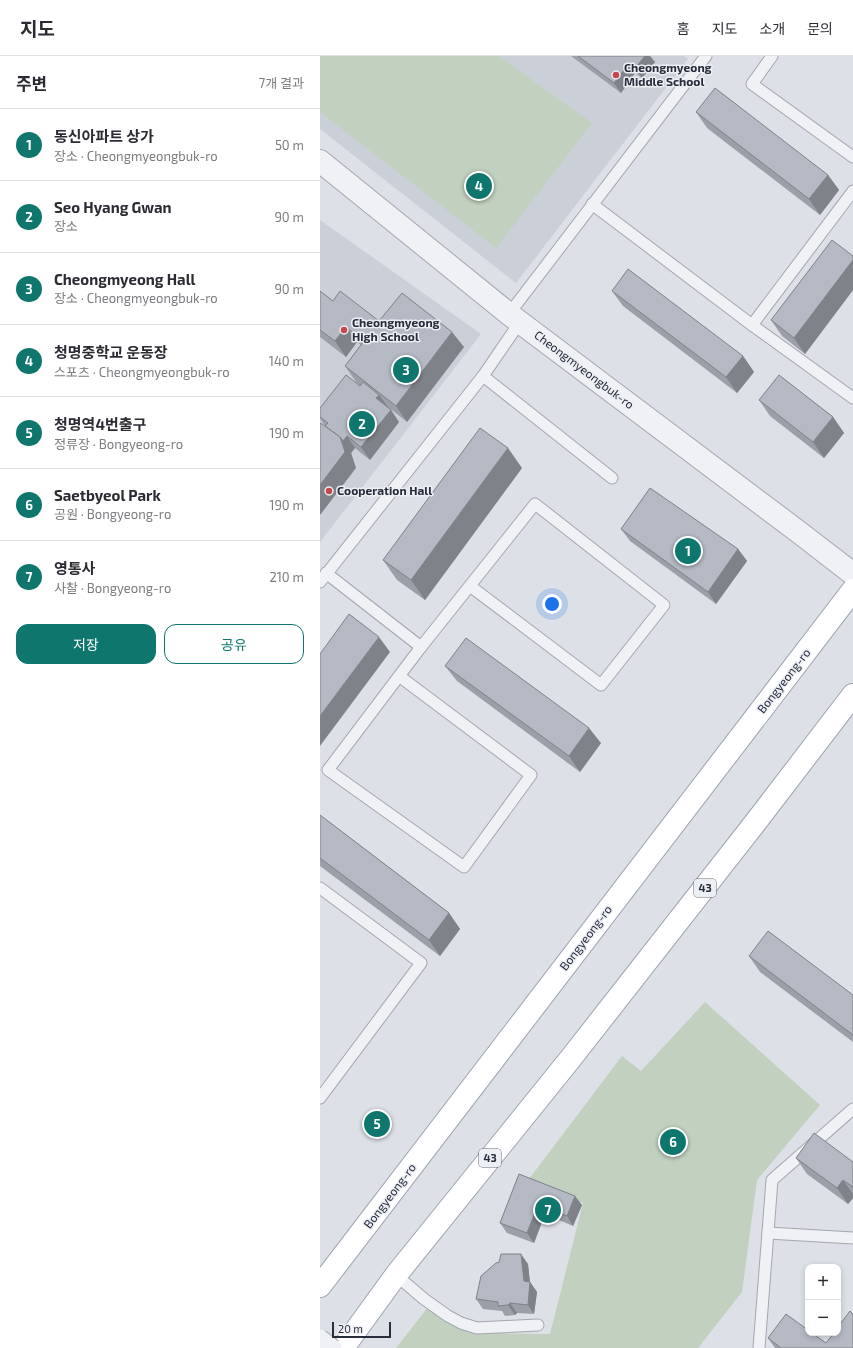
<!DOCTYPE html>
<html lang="ko">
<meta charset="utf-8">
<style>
body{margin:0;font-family:"Exo 2","Noto Sans KR",sans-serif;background:#f2f2f3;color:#2b2b33}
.controls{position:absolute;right:12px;bottom:12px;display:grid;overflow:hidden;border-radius:8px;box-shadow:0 2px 6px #0003}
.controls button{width:36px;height:36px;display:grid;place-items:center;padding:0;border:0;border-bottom:1px solid #e1e1e2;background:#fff;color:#2b2b33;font:20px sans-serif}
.scale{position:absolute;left:12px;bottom:10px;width:59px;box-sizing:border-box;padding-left:4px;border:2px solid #282d3c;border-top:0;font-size:11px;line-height:14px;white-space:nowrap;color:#282d3c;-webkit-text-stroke:3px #eceff4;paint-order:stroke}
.you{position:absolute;left:232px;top:548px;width:14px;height:14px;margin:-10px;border:3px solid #fff;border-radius:50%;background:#1a73e8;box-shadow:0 0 0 6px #1a73e833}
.badge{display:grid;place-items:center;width:26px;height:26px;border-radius:50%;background:#0f766e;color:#fff;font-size:13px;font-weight:700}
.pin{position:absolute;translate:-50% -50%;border:2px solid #fff;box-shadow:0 1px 4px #0006}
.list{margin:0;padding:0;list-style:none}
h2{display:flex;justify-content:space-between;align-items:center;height:52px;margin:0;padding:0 16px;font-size:17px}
h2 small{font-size:13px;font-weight:400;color:#7c7c81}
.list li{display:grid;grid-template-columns:26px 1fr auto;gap:12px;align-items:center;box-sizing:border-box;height:72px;padding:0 16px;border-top:1px solid #e1e1e2}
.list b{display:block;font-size:15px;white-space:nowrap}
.list p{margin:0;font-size:13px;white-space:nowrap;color:#7c7c81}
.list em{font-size:13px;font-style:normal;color:#7c7c81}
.actions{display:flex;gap:8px;padding:12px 16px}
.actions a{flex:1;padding:9px 0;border:1px solid #0f766e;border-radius:12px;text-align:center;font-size:14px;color:#0f766e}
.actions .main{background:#0f766e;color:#fff}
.map{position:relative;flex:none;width:533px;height:1292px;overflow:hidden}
header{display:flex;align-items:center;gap:24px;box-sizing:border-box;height:56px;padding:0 20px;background:#fff;border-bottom:1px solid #e1e1e2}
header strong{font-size:19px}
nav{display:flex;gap:22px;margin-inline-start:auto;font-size:14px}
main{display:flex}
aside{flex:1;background:#fff}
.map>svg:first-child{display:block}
</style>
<header>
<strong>지도</strong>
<nav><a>홈</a><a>지도</a><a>소개</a><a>문의</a></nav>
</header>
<main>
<aside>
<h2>주변<small>7개 결과</small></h2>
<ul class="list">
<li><span class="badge">1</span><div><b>동신아파트 상가</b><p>장소 · Cheongmyeongbuk-ro</p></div><em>50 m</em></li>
<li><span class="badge">2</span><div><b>Seo Hyang Gwan</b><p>장소</p></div><em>90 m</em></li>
<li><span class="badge">3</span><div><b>Cheongmyeong Hall</b><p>장소 · Cheongmyeongbuk-ro</p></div><em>90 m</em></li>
<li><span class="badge">4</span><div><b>청명중학교 운동장</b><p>스포츠 · Cheongmyeongbuk-ro</p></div><em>140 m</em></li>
<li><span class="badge">5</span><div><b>청명역4번출구</b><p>정류장 · Bongyeong-ro</p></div><em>190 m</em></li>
<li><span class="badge">6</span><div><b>Saetbyeol Park</b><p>공원 · Bongyeong-ro</p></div><em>190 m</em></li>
<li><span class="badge">7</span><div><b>영통사</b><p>사찰 · Bongyeong-ro</p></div><em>210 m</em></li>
</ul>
<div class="actions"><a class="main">저장</a><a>공유</a></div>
</aside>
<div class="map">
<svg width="533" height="1292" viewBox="0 0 533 1292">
<rect width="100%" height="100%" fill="#dde0e6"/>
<g fill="#cbcfd8">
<polygon points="0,0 364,0 368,3 196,227 0,73"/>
<polygon points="0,164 161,278 0,486"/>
</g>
<g fill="#c2d0bf">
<polygon points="0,0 179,0 272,67 176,192 0,56"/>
<polygon points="385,946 500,1049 437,1124 422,1236 378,1292 76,1292 112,1246 157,1277 230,1278 263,1147 230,1136 209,1123 302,1000 321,1015"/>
</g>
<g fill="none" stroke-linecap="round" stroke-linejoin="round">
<g stroke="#a3a7b0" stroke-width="13">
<g id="service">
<polyline points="452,0 432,28 533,101"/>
<polyline points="272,148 432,269 533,135"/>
<polyline points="189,258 386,0"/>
<polyline points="432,269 533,342"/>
<polyline points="163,320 292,422"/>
<polyline points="6,517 101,591"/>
<polyline points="0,526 163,320 200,266"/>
<polyline points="79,620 211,719 144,811 8,714 101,591 215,448 344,549 281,629 150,530"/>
<polyline points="0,832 101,907 0,1042"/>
<polyline points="448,1177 533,1182"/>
<polyline points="76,1219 104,1243 128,1260 141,1267 157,1272 218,1269"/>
<polyline points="439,1292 452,1124 533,1053"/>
</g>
</g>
<g stroke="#a3a7b0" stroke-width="24">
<polyline id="tertiary" points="0,105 189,258 480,477 533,518"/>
</g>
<g stroke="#9da3b1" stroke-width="24">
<g id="primary">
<polyline points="0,1230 533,534"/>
<polyline points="23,1292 76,1219 251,1002 435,767 533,639"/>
</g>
</g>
<use href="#service" stroke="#f0f1f5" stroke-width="11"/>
<use href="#tertiary" stroke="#f0f1f5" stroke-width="22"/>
<use href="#primary" stroke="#fff" stroke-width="22"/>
<g stroke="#a3a7b0" stroke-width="19" stroke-linecap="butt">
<polyline id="pedestrian-bridge" points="0,1282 13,1292"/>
</g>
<use href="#pedestrian-bridge" stroke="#f0f1f5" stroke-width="17"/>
</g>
<g fill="#9c9fa8">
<polygon points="251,0 330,0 335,6 322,22 315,17 301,37"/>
<polygon points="376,56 508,119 519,134 500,159 387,72"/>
<polygon points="533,200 533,234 485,298 462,280 451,264"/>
<polygon points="0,235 13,245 59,265 144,291 87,366 68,351 71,354 79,366 50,404 35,392 31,397 36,412 0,363 0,352 40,330 36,326 25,310 41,289 37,286 26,301 0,281"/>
<polygon points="292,235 423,300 434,316 417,337 303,250"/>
<polygon points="439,344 513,361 524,377 504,402 450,360"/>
<polygon points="202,412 105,544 77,524 63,504"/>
<polygon points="301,473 418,493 427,505 396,548 310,485"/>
<polygon points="125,610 281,687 260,716 137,625"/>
<polygon points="0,759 129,857 140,873 120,900 0,810"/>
<polygon points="429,900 533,939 533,986 440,916"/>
<polygon points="476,1102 533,1106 533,1142 528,1148 487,1118"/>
<polygon points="199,1118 262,1149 253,1170 225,1158 214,1187 187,1177 180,1167"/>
<polygon points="208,1208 210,1226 217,1236 214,1258 197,1257 195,1259 185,1260 182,1255 163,1253 156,1243"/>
<polygon points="448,1282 506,1287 533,1292 455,1292"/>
</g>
<g fill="#7f8288">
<polygon points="325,0 330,0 335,6 322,22 315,12"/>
<polygon points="309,7 315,17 301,37 294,27"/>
<polygon points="508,119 519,134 500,159 489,143"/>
<polygon points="533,204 533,234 485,298 474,282"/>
<polygon points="26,271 37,286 26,301 15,285"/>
<polygon points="132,276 144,291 87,366 76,350"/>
<polygon points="423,300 434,316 417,337 406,321"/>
<polygon points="59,339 68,351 56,342"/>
<polygon points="71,354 79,366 50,404 41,391"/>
<polygon points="513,361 524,377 504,402 493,386"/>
<polygon points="27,380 35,392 31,397 36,412 0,459 0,429 20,381"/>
<polygon points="188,392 202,412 105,544 91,524"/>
<polygon points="418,493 427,505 396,548 388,536"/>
<polygon points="59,581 70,596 0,690 0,660"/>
<polygon points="269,672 281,687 260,716 249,700"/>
<polygon points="129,857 140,873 120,900 109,884"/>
<polygon points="523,1124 533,1138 533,1142 528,1148 517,1132"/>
<polygon points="255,1140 262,1149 253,1170 247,1160"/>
<polygon points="218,1149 225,1158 214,1187 207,1177"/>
<polygon points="201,1198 208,1208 210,1228 210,1226 217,1236 214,1258 208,1249 204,1225"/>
<polygon points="190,1247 197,1257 195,1259 188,1249"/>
</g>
<g fill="#b5b9c3" stroke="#7f8288">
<polygon points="258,0 325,0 315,12 309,7 294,27"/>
<polygon points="395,32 508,119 489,143 376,56"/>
<polygon points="512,184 533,200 533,204 474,282 451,264"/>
<polygon points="308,213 423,300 406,321 292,235"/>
<polygon points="0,235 13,245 20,235 59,265 82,237 132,276 76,350 25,310 44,285 26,271 15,285 0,274"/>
<polygon points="26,319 40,330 43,326 59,339 56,342 71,354 41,391 27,380 23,385 20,381 5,370 8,367 0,361 0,352"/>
<polygon points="459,319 513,361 493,386 439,344"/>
<polygon points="0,367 2,368 20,381 25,396 0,429"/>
<polygon points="160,372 188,392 91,524 63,504"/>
<polygon points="330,432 418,493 388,536 301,473"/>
<polygon points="29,558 59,581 0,660 0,598"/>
<polygon points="146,582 269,672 249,700 125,610"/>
<polygon points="0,759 129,857 109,884 0,802"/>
<polygon points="448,875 533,939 533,979 429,900"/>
<polygon points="494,1077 533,1106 533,1131 523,1124 517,1132 476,1102"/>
<polygon points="199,1118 255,1140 247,1160 218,1149 207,1177 180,1167"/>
<polygon points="181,1198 201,1198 204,1225 210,1226 208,1249 190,1247 188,1249 178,1250 178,1246 156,1243 161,1220 176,1207 179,1206"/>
<polygon points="530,1255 533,1258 533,1292 461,1292 448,1282 466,1258 488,1274 488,1277 492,1277 506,1287 514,1277 518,1277 518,1271"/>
</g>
<g fill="#c6474e" stroke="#eceff4" stroke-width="1.5">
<circle cx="296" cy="19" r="4"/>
<circle cx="24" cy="274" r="4"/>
<circle cx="9" cy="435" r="4"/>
</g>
<g text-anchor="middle" stroke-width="3" stroke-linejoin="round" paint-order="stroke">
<g fill="#eceff4" stroke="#636773" stroke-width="1">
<rect x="374" y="823" width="22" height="18" rx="3"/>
<rect x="159" y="1093" width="22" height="18" rx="3"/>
</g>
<g font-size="11" font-weight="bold" fill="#282d3c">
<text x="385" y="836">43</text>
<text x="170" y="1106">43</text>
</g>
<g font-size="12" font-weight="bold" fill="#282d3c" stroke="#eceff4" text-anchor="start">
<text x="304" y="16">Cheongmyeong<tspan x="304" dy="14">Middle School</tspan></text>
<text x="32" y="271">Cheongmyeong<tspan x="32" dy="14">High School</tspan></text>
<text x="17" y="439">Cooperation Hall</text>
</g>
<g font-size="12" fill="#282d3c" stroke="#eceff4">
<text transform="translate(264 314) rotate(37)" y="4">Cheongmyeongbuk-ro</text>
<text transform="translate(464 625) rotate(-52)" y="4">Bongyeong-ro</text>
<text transform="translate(266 882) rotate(-53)" y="4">Bongyeong-ro</text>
<text transform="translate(70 1140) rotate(-53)" y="4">Bongyeong-ro</text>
</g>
</g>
</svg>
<div class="controls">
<button>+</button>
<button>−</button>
</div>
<div class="scale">20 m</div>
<div class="you"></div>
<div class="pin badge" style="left:368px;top:495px">1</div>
<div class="pin badge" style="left:42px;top:368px">2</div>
<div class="pin badge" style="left:86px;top:314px">3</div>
<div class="pin badge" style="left:159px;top:130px">4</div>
<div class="pin badge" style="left:57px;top:1068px">5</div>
<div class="pin badge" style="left:353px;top:1086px">6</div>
<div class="pin badge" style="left:228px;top:1154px">7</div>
</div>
</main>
